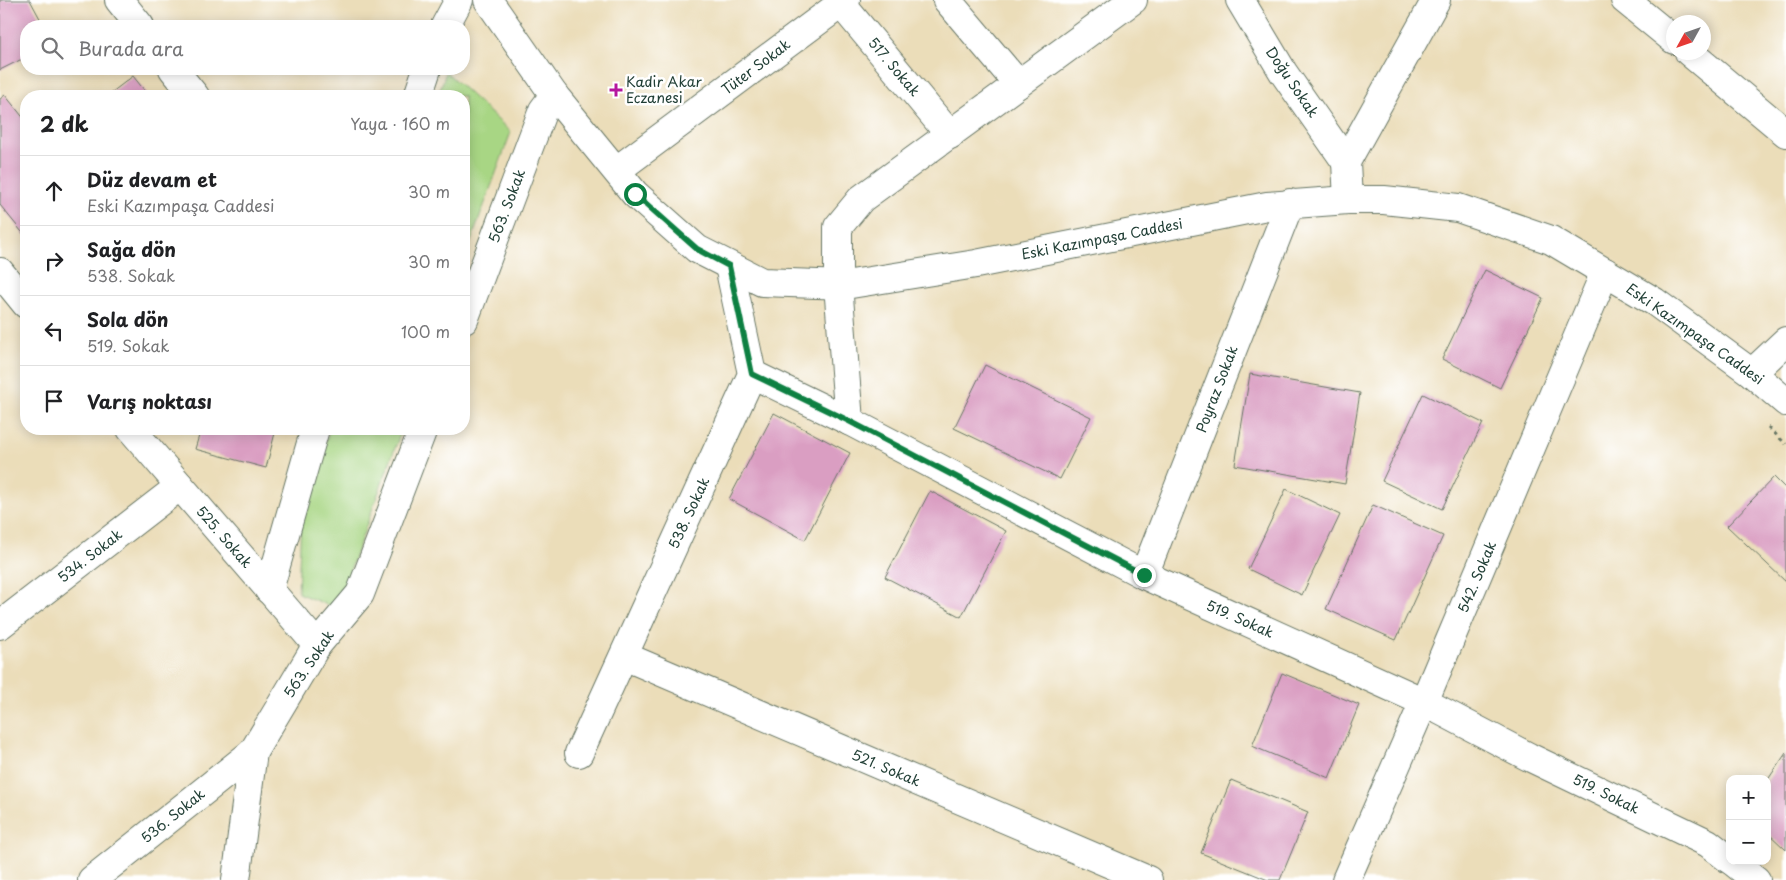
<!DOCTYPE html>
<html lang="tr">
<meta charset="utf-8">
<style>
body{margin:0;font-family:"Playpen Sans",sans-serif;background:#f2f2f2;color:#202124}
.controls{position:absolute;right:15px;bottom:15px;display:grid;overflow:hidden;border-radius:10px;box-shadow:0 2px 12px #0003}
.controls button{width:45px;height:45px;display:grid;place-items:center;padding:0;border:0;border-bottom:1px solid #e0e0e0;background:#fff;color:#202124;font:25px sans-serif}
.compass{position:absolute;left:1666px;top:15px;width:45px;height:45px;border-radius:50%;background:#fff;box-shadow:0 2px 12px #0003;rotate:230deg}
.stop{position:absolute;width:15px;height:15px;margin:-11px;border:4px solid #0b8043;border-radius:50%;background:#fff}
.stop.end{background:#0b8043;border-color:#fff;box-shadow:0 1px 5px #0008}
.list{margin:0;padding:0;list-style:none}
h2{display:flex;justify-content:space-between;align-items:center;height:65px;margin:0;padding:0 20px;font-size:21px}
h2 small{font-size:16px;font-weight:400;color:#757577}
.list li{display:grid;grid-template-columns:32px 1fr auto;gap:15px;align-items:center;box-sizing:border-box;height:70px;padding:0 20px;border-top:1px solid #e0e0e0}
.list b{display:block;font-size:19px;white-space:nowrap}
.list p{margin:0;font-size:16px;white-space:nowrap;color:#757577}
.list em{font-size:16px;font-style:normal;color:#757577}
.icon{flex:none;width:28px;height:28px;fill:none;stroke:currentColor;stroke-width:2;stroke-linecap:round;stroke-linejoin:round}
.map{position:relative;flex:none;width:1786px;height:880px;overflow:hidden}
.search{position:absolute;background:#fff;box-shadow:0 2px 12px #0003;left:20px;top:20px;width:450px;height:55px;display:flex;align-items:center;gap:12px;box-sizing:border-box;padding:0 18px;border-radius:20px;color:#757577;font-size:19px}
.panel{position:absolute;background:#fff;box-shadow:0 2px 12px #0003;left:20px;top:90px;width:450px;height:345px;border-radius:20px}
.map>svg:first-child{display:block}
</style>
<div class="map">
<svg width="1786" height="880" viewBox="0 0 1786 880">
<rect width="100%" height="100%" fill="#fff"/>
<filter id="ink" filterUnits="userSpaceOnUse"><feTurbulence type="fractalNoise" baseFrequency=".02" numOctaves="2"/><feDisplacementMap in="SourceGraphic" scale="10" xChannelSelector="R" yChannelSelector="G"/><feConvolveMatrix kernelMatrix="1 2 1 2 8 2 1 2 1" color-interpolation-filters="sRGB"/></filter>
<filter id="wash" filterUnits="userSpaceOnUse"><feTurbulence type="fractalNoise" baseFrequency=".0096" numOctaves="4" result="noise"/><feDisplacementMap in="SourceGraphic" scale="20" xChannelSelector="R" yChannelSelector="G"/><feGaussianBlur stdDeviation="1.12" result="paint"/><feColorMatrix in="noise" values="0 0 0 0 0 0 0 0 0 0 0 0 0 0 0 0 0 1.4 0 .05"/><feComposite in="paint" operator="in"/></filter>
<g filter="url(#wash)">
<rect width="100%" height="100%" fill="#ebddb9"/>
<g fill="#a8d684" stroke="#648a5c">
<polygon points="446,72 511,132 464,260 464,96 438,96"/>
<polygon points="330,429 402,429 347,578 332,607 298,593 301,519"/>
</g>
<g id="blocks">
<g fill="#da9ec2">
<polygon points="0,0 30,0 44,26 26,26 26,57 0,70"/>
<polygon points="133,76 149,96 107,96"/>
<polygon points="5,95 26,121 26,237 0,205 0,99"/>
<polygon points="1485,270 1543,298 1500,388 1442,359"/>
<polygon points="985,365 1091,417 1060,479 954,428"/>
<polygon points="1250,374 1360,393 1345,484 1235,465"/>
<polygon points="1423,394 1483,423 1442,509 1382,481"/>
<polygon points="774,413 850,453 805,540 729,499"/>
<polygon points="201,429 276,429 266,468 195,449"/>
<polygon points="1774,477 1786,489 1786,582 1727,526"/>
<polygon points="1286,489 1340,515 1302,595 1248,569"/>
<polygon points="930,491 1006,531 961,617 885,577"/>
<polygon points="1373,505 1443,536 1396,640 1326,609"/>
<polygon points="1282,673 1359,705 1329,778 1252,746"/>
<polygon points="1786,753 1786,850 1767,832 1767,781"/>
<polygon points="1231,780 1308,812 1280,880 1268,880 1201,853"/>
</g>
</g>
</g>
<g filter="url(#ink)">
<use href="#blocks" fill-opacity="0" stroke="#667563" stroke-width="1"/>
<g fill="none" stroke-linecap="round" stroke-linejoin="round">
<g stroke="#667563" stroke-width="30">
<g id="minor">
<polyline points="119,0 140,26"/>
<polyline points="488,0 554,95 635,194 697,249 762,282 845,285 976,264 1267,206 1348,200 1384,200 1458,208 1551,240 1655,302 1752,373 1786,402"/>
<polyline points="838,0 950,135"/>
<polyline points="947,0 1018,84"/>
<polyline points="1240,0 1283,72 1346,162"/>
<polyline points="1625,0 1674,40"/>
<polyline points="445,26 459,0"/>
<polyline points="1689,52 1786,133"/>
<polyline points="173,69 195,96"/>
<polyline points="418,96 427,69"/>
<polyline points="617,170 846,0"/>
<polyline points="1348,200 1346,162 1436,0"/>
<polyline points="0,272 26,304"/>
<polyline points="464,320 543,110 554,95"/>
<polyline points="1752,373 1786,341"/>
<polyline points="752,374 849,421 1144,575 1424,702 1529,757 1708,843 1730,860"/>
<polyline points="849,421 838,285 838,227 861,199 1133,0"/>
<polyline points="131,429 317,645"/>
<polyline points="1144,575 1290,203"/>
<polyline points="269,590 315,429"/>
<polyline points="0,625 180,486"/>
<polyline points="624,656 1148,880"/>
<polyline points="579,753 752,374 729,266"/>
<polyline points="1732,861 1756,880"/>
<polyline points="92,880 253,752"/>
<polyline points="236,880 253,752 317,645 360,594 423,429"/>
<polyline points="1346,880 1424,702 1605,272"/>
</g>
</g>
<polyline stroke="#667563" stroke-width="3" stroke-dasharray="4 4" stroke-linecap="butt" points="1768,427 1786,444"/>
<use href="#minor" stroke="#fff" stroke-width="28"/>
</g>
</g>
<g fill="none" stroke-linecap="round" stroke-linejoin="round" filter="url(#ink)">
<polyline stroke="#0b8043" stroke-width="6" points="635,194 697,249 729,266 752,374 849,421 1144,575"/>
</g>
<path fill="#b5179e" stroke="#fff" stroke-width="2" d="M613.5 82.5h5v5h5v5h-5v5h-5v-5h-5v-5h5z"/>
<g text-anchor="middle" stroke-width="5" stroke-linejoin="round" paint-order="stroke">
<g font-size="14" fill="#1f3d34" stroke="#fff">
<text transform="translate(756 67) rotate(-37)" y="5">Tüter Sokak</text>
<text transform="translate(894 67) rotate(50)" y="5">517. Sokak</text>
<text transform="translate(1292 82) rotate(56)" y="5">Doğu Sokak</text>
<text transform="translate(507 206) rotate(-69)" y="5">563. Sokak</text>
<text transform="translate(1102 239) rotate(-11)" y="5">Eski Kazımpaşa Caddesi</text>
<text transform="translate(1695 334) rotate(35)" y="5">Eski Kazımpaşa Caddesi</text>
<text transform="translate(1217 389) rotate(-69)" y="5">Poyraz Sokak</text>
<text transform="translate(689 513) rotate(-65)" y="5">538. Sokak</text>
<text transform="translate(224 537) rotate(49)" y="5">525. Sokak</text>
<text transform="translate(90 556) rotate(-38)" y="5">534. Sokak</text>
<text transform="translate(1477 577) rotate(-67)" y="5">542. Sokak</text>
<text transform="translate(1240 619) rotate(24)" y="5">519. Sokak</text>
<text transform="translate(309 664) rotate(-56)" y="5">563. Sokak</text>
<text transform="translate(886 768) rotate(23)" y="5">521. Sokak</text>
<text transform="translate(1606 794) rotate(26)" y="5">519. Sokak</text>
<text transform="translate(173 816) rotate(-39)" y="5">536. Sokak</text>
</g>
<g font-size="14" fill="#1f3d34" stroke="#fff" text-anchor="start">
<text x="626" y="87">Kadir Akar<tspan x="626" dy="16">Eczanesi</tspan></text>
</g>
</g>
</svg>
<div class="controls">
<button>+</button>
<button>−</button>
</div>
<svg class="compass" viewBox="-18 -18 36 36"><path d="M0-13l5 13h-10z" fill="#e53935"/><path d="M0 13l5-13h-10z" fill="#757577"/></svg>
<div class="stop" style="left:635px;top:194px"></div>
<div class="stop end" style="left:1144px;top:575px"></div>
<div class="search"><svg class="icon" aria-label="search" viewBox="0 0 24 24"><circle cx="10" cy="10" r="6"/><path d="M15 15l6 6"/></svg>Burada ara</div>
<section class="panel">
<h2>2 dk<small>Yaya · 160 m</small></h2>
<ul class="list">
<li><svg class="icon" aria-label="ahead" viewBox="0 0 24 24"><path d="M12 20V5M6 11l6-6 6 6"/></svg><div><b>Düz devam et</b><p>Eski Kazımpaşa Caddesi</p></div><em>30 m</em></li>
<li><svg class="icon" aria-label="right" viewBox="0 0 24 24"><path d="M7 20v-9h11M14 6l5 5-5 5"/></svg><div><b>Sağa dön</b><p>538. Sokak</p></div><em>30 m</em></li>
<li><svg class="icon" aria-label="left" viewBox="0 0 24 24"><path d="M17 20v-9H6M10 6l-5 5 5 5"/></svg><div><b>Sola dön</b><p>519. Sokak</p></div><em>100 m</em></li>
<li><svg class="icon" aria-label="arrive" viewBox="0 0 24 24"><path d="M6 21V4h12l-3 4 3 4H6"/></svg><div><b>Varış noktası</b></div></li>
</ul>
</section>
</div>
